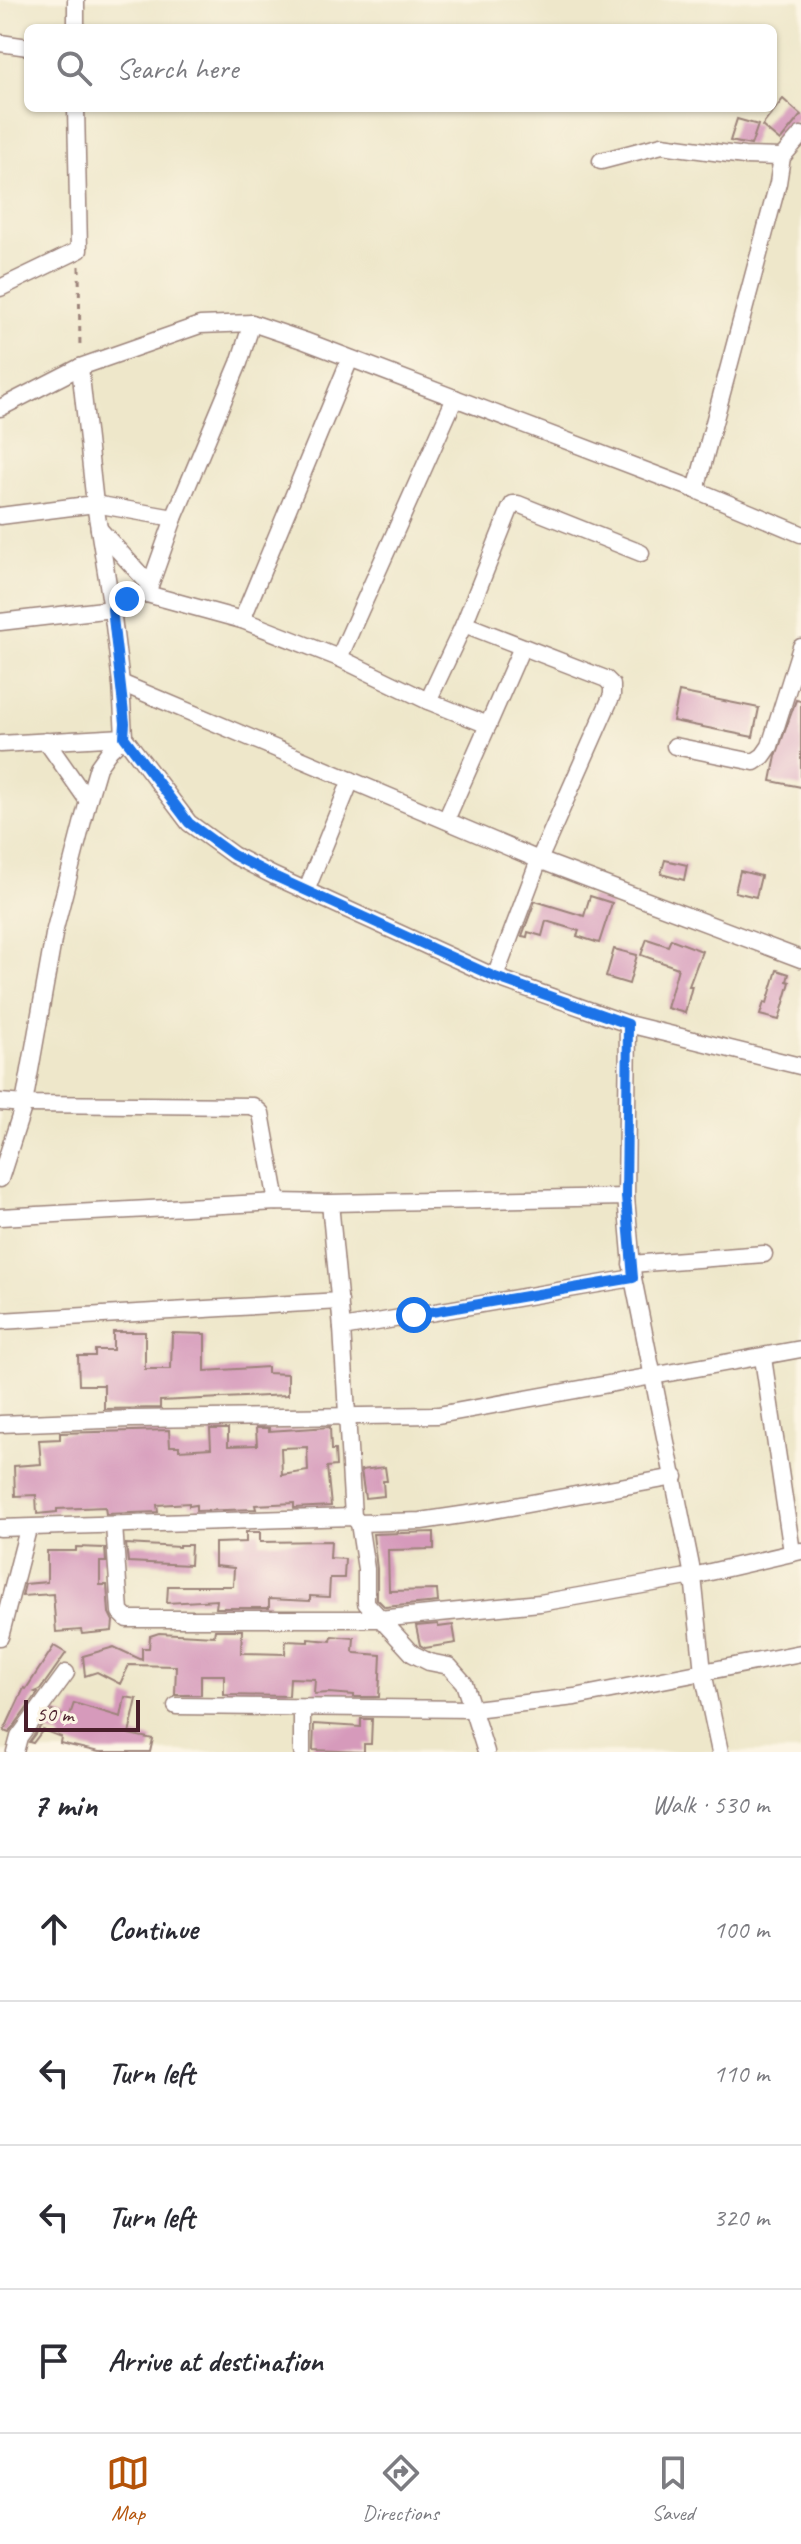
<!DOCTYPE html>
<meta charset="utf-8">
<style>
body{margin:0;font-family:Caveat,sans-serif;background:#f2f2f3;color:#2b2b33}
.scale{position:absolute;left:24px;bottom:20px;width:116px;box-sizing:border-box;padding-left:8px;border:4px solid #4a1f2b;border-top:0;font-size:22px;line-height:28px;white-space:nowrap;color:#4a1f2b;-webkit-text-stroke:6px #fcf5e5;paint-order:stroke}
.stop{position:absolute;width:24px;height:24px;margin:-18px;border:6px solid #1a73e8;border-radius:50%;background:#fff}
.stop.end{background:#1a73e8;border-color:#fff;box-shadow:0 2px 8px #0008}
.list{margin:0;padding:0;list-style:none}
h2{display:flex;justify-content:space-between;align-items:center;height:104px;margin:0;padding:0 32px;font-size:34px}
h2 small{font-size:26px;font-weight:400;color:#7c7c81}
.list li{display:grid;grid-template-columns:52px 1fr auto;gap:24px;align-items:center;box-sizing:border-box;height:144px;padding:0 32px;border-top:2px solid #e1e1e2}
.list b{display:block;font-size:30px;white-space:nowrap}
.list em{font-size:26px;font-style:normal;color:#7c7c81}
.icon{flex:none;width:44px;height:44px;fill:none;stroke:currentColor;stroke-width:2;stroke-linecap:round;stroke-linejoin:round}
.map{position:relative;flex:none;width:801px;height:1752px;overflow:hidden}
.search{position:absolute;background:#fff;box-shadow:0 2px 6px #0004;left:24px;right:24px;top:24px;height:88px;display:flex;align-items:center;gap:20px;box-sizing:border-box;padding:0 28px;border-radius:12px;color:#7c7c81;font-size:30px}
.sheet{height:680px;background:#fff}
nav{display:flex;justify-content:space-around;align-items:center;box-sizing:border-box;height:112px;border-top:2px solid #e1e1e2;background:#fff;font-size:22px;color:#7c7c81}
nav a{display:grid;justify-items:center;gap:4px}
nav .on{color:#b45309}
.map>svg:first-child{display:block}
</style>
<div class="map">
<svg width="801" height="1752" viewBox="0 0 801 1752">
<rect width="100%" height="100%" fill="#fcf5e5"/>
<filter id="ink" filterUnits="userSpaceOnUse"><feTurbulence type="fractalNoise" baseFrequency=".0125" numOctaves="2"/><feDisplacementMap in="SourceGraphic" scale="16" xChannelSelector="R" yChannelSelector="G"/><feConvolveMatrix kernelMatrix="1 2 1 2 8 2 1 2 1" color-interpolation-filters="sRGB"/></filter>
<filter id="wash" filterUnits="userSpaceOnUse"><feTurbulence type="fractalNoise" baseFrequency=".006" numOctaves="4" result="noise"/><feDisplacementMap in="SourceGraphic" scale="32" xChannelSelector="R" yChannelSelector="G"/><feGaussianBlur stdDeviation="1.8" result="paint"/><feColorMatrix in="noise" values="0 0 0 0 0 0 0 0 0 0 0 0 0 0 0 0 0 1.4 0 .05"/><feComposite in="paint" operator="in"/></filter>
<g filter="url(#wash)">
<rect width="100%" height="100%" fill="#eee7ca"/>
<g id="blocks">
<g fill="#d69abb" fill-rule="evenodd">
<polygon points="783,99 801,115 780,141 762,126"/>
<polygon points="737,119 758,125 751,145 730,141"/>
<polygon points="679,692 759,708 753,737 673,721"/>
<polygon points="796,700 801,701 801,787 771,781 776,756"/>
<polygon points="665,860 687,865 684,880 661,874"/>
<polygon points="740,871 761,876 756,897 735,892"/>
<polygon points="590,896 612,903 599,943 577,936 579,931 546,921 542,936 528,932 527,937 522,936 535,901 584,916"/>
<polygon points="647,939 668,946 671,939 702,951 689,986 692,986 685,1013 667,1008 678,968 641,955"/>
<polygon points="614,949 637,955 629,984 606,977"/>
<polygon points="777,970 789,974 787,981 790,982 779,1020 760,1015 764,1002 767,1003"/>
<polygon points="113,1332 145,1332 145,1369 171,1369 172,1333 205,1334 205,1371 267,1367 267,1373 288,1374 288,1395 160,1401 160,1408 104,1409 104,1385 79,1385 78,1356 95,1356 95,1350 113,1350"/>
<path d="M330,1427L331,1450H335L336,1466L327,1467L331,1506L294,1508V1503L255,1505L256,1509L196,1511V1505L189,1506V1503L157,1505L158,1512L106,1514L105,1507L57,1509V1512L37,1514L36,1495L15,1496L14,1466L41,1464L39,1440L60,1439V1433L169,1430L170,1446H179V1450L211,1448L210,1429H228V1446L257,1445L256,1428H269V1431ZM307,1447L308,1471L282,1475L281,1448Z"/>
<polygon points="385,1467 387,1481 383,1481 384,1496 365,1498 361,1470"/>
<polygon points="246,1532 260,1532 260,1542 331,1541 330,1558 345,1559 344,1578 330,1578 329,1597 310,1596 310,1601 269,1599 269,1608 216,1608 217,1600 167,1603 168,1586 233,1586 234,1568 215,1566 215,1543 246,1542"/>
<polygon points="434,1532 434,1549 388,1550 389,1591 437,1590 438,1602 385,1607 377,1599 377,1569 373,1534"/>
<polygon points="126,1544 179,1547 179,1545 191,1545 190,1565 128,1562"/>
<polygon points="76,1547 105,1548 106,1562 100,1562 100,1585 107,1585 109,1613 113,1621 112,1631 82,1634 81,1630 56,1632 53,1594 22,1596 25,1584 47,1582 47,1551 76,1551"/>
<polygon points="438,1624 438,1627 453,1625 456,1643 425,1648 420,1645 416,1626"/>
<polygon points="215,1630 242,1630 241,1653 285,1654 286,1641 308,1642 308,1639 331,1641 332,1636 354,1638 353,1651 355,1653 381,1655 379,1697 354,1697 354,1695 328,1693 314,1694 315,1679 290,1678 289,1696 224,1695 224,1675 201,1675 201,1695 175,1695 176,1666 129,1665 120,1684 97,1672 85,1676 83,1656 114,1647 142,1660 142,1648 149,1648 150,1636 159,1633 214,1636"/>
<polygon points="54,1646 66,1653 40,1690 35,1692 38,1693 9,1733 4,1731 24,1688 26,1689"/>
<polygon points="125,1697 137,1699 129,1734 153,1739 150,1752 99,1752 60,1743 61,1737 43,1730 33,1743 29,1742 52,1711 69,1718 74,1703 121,1717"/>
<polygon points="361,1719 372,1719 371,1744 364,1744 364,1752 313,1750 314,1724 361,1727"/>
</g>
</g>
</g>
<g filter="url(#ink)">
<use href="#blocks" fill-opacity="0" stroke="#9c837a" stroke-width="2"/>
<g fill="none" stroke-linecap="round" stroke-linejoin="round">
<g stroke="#9c837a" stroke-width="19">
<g id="minor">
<polyline points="76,28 76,0"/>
<polyline points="0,43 28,47"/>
<polyline points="601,161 662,145 744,156 782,157"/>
<polyline points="0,288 79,250 76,108"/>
<polyline points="80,367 95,504 112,609 121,683 124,737 189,823 233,855 274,876 495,977 628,1024 800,1066"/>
<polyline points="0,408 80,367 200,325 252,323 305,341 696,490 801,534"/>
<polyline points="696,490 778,183 782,157 801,135"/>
<polyline points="0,516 95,504 174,518"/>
<polyline points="99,529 149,584"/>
<polyline points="147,594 174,518 239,363 252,323"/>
<polyline points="242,620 350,359"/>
<polyline points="0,622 112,609 134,595 147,594 242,620 339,658 428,701 464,624 510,509 513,504 518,504 641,553"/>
<polyline points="464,624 606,679 612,685 612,695 539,860 495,977"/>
<polyline points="339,658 455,398"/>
<polyline points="121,683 539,860 801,959"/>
<polyline points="428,701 488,725 446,820"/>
<polyline points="488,725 522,647"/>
<polyline points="46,741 88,801"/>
<polyline points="0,744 124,737"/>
<polyline points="675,746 754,762 763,756 770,746 801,647"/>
<polyline points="306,891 351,780"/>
<polyline points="0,1102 24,1104 253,1106 261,1113 277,1202"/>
<polyline points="0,1179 24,1104 55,929 88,801 98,767 110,750 124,737"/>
<polyline points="626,1197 628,1024"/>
<polyline points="330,1203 342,1328 353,1517"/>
<polyline points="0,1217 277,1202 330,1203 626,1197 633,1278 693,1576 703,1672 720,1752"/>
<polyline points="631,1264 764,1254"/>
<polyline points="0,1321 340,1301"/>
<polyline points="342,1328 633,1278"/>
<polyline points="763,1358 792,1552"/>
<polyline points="0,1424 131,1419 438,1415 801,1349"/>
<polyline points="359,1523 366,1569 366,1603 413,1654 429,1662 449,1666 464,1683 486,1752"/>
<polyline points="114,1525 120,1612 127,1619 379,1619 540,1603 693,1576 801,1551"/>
<polyline points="0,1528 353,1517 359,1523 421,1521 488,1511 675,1477"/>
<polyline points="0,1637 28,1529"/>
<polyline points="176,1706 474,1709 575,1697 801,1653"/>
<polyline points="302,1708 302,1752"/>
<polyline points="15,1752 19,1737 66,1673"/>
</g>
</g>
<polyline stroke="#9c837a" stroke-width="3" stroke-dasharray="6 6" stroke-linecap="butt" points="79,266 80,350"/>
<use href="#minor" stroke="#fff" stroke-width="16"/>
</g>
</g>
<g fill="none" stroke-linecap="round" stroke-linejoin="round" filter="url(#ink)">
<polyline stroke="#1a73e8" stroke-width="10" points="127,599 112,609 125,723 124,737 189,823 233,855 274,876 495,977 628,1024 626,1197 633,1278 414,1315"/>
</g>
</svg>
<div class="scale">50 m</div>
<div class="stop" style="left:414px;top:1315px"></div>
<div class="stop end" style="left:127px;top:599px"></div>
<div class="search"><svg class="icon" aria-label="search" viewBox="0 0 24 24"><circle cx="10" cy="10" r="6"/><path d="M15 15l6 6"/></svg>Search here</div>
</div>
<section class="sheet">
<h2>7 min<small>Walk · 530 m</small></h2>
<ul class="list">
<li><svg class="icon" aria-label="ahead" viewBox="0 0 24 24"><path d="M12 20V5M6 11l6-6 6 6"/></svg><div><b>Continue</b></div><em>100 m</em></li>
<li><svg class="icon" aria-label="left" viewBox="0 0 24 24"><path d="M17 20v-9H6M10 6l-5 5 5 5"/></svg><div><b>Turn left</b></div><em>110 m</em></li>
<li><svg class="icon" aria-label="left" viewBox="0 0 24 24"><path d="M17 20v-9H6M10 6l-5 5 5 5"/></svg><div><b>Turn left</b></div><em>320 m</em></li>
<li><svg class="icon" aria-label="arrive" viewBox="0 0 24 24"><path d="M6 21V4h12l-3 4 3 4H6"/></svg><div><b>Arrive at destination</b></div></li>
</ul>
</section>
<nav>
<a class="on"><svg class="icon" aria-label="map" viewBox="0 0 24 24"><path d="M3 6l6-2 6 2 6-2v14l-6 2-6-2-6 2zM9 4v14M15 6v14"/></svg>Map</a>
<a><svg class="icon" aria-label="directions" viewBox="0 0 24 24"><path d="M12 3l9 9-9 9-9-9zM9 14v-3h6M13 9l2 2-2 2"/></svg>Directions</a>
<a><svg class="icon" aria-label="saved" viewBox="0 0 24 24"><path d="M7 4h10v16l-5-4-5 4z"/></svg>Saved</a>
</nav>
